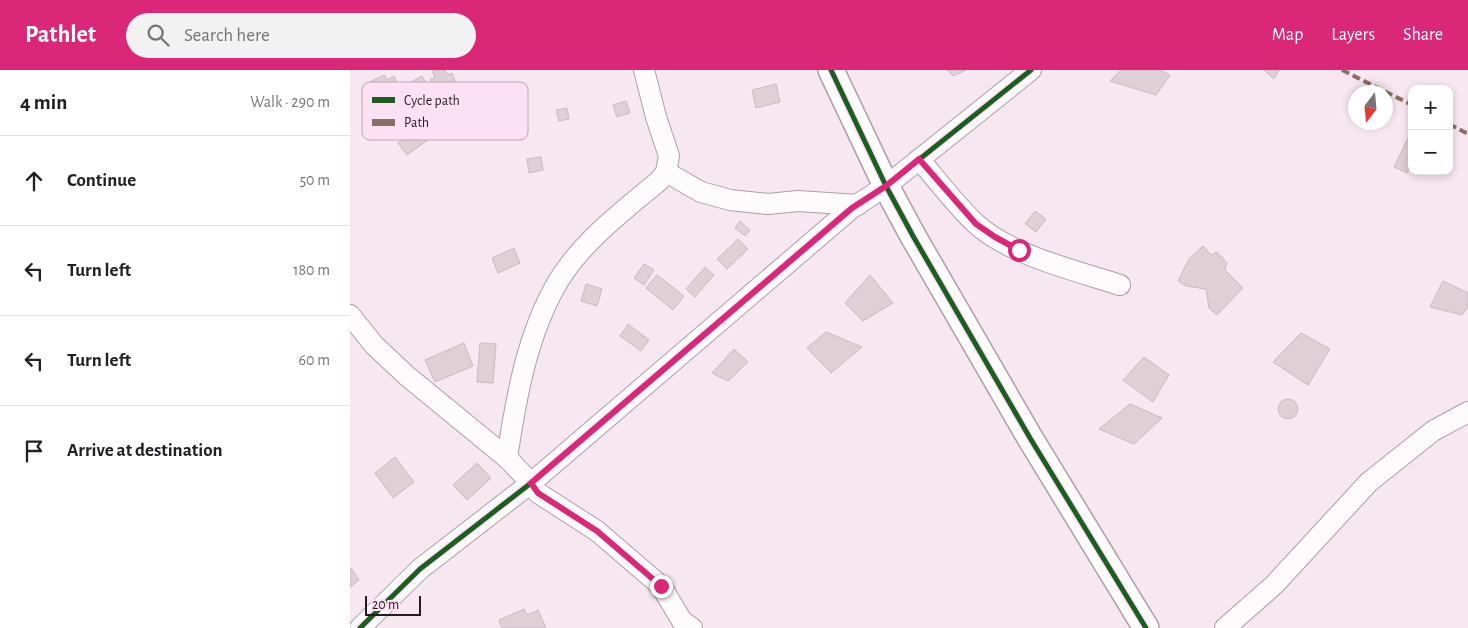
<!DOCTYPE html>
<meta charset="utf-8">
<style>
body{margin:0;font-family:"Alegreya Sans",sans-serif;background:#f2f2f2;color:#202124}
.controls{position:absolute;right:15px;top:15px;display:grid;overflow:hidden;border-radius:10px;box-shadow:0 2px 8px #0003}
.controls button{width:45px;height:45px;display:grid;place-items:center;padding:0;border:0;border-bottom:1px solid #e0e0e0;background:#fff;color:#202124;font:25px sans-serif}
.compass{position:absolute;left:998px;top:15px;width:45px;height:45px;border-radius:50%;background:#fff;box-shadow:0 2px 8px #0003;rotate:196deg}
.scale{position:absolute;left:15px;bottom:12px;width:56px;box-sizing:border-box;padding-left:5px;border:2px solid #271b23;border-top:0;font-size:14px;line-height:18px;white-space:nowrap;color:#271b23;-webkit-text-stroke:4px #fce1f4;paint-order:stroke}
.stop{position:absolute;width:15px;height:15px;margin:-11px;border:4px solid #db2777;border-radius:50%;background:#fff}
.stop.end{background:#db2777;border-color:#fff;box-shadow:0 1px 5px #0008}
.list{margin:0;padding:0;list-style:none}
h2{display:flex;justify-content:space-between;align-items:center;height:65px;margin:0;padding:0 20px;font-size:21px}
h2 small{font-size:16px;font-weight:400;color:#757577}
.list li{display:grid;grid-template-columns:32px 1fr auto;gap:15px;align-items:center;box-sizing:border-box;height:90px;padding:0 20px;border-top:1px solid #e0e0e0}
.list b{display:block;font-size:19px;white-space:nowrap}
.list em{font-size:16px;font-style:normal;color:#757577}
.icon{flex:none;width:28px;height:28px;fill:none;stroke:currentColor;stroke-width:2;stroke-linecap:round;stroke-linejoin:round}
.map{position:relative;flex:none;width:1118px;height:558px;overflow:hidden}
header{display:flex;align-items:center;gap:30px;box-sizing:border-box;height:70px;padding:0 25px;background:#db2777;color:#fff}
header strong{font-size:24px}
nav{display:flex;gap:28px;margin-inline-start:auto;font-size:18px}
.search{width:350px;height:45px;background:#f2f2f2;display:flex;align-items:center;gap:12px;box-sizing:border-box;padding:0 18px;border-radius:28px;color:#757577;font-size:19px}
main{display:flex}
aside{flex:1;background:#fff}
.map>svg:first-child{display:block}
</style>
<header>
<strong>Pathlet</strong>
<div class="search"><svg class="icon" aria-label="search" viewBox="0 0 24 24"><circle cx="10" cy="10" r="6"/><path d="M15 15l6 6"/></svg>Search here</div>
<nav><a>Map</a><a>Layers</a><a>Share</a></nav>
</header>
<main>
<aside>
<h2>4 min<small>Walk · 290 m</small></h2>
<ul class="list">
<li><svg class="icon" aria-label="ahead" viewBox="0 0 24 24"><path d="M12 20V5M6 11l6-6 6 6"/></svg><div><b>Continue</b></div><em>50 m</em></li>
<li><svg class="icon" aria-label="left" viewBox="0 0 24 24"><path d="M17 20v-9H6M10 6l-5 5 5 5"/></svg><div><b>Turn left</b></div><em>180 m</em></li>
<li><svg class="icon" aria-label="left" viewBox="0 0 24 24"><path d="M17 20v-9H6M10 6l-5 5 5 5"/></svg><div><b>Turn left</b></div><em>60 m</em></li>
<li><svg class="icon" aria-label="arrive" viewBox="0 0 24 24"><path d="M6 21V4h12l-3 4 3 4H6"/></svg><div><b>Arrive at destination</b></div></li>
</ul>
</aside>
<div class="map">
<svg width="1118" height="558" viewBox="0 0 1118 558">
<rect width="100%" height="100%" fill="#f6e7f1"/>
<g fill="#ded0d5" stroke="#c8bac0">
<polygon points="82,0 95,0 97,5 102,3 106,13 85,21 80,10 85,7"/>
<polygon points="597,0 616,0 603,6"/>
<polygon points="771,0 810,0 820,5 806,25 760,11"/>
<polygon points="914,0 929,0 924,9"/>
<polygon points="34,5 37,10 44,6 50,18 72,6 80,21 30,46 14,15"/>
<polygon points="426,14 430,32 406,38 402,20"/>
<polygon points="276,31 280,43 267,47 263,35"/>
<polygon points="217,38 219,49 209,51 206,40"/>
<polygon points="80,50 89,62 57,85 48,73"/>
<polygon points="1062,60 1062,92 1057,103 1044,97"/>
<polygon points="191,87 193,100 179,103 177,89"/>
<polygon points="685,141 696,149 686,162 675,154"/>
<polygon points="390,151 400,160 395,166 385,158"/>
<polygon points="388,169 398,179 377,199 367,189"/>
<polygon points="853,176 861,185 867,182 877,193 875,200 893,218 867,245 859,238 856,219 836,216 828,211 839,189"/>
<polygon points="164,178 170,193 148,203 142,188"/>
<polygon points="294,194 304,200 294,215 284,208"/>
<polygon points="355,197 364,205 345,227 336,219"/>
<polygon points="307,205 334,226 323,240 296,218"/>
<polygon points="520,205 543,233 513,251 495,233"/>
<polygon points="1093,211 1118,223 1118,237 1112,245 1080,237"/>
<polygon points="236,214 252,219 247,236 231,231"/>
<polygon points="278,254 299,270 291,281 270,266"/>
<polygon points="476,262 512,277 481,303 457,278"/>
<polygon points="951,263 980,279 958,315 923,292"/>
<polygon points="114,273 123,296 85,312 75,290"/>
<polygon points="130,273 146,274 143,313 127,312"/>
<polygon points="384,279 398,292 378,311 362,303"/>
<polygon points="794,287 819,305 803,332 773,310"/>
<circle cx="938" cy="339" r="10"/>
<polygon points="780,334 812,348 784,374 749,359"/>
<polygon points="45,387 64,412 43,428 25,403"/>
<polygon points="127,393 141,408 117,430 103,415"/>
<polygon points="1,498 9,510 0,517 0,499"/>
<polygon points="174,539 177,545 188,540 196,558 152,558 149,550"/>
</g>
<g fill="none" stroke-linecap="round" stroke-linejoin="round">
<g stroke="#ab9fa7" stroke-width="22">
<g id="minor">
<path d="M569,89C587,110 606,135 625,153C659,185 727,201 770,215"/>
<polyline points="316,102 351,122 380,130 418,134 448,131 508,135"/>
<polyline points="0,245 24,275 57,306 157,388 181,413 188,423 247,461 311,516 332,551 342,558"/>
<path d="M157,388C166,328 177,263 209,210C232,172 275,139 309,111L316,102L319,86L306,47L294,0"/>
<polyline points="10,558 70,499 181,413 502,138 536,116 681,0"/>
<polyline points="875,558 924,515 1019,412 1083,361 1118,342"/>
</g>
</g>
<g stroke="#ab9fa7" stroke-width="28">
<polyline id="tertiary" points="481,0 536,116 563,166 680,368 796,558"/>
</g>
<use href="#minor" stroke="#fefbfd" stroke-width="20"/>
<use href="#tertiary" stroke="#fefbfd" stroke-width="25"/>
<g stroke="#8d6e63" stroke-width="4" stroke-dasharray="8 4" stroke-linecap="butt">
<polyline points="992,0 1062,35"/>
<polyline points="1099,54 1118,64"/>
</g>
<g stroke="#fce1f4" stroke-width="8">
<g id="cycleway">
<polyline points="481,0 536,116 563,166 680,368 796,558"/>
<polyline points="10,558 70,499 181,413 502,138 536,116 681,0"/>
</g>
</g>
<use href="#cycleway" stroke="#1b5e20" stroke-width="5"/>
</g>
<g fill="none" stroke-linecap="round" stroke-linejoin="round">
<polyline stroke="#db2777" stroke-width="6" points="311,516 247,461 188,423 181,413 502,138 536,116 569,89 626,154 645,167 669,180"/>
</g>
<rect x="12" y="12" width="166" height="58" rx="8" fill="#fce1f4" stroke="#bca6b5" stroke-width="1"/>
<rect x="22" y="27" width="23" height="6" fill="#1b5e20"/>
<rect x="22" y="49" width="23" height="7" fill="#8d6e63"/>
<g font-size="14" fill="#271b23">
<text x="54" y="35">Cycle path</text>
<text x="54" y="57">Path</text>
</g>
</svg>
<div class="controls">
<button>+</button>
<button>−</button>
</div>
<svg class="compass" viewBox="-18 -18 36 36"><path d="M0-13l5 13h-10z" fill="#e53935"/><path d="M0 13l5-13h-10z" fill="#757577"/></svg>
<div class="scale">20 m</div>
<div class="stop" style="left:669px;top:180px"></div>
<div class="stop end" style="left:311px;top:516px"></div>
</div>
</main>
